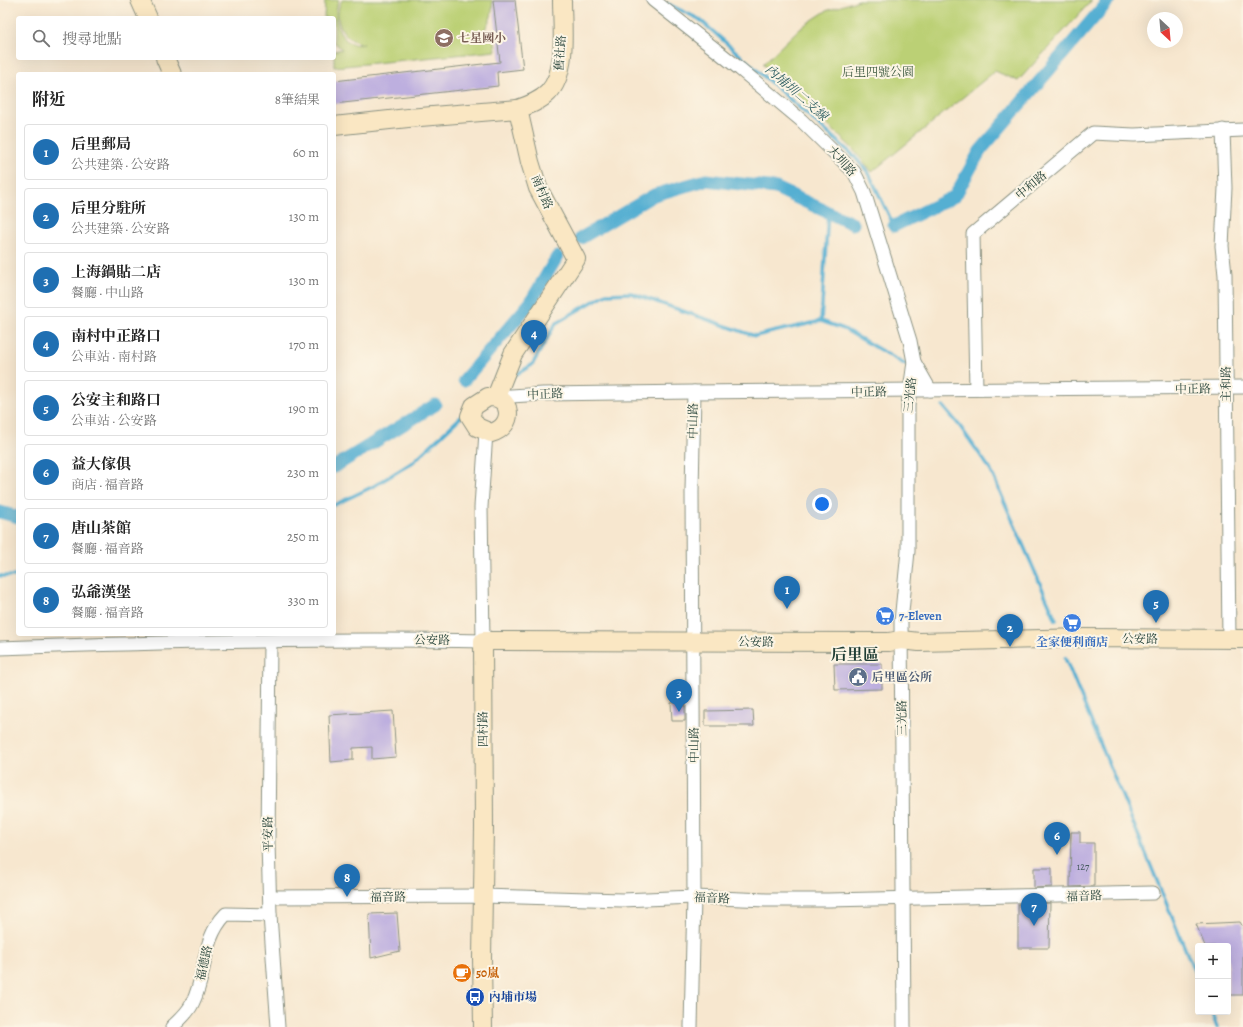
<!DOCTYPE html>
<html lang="zh-TW">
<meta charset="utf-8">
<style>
body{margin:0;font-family:Alegreya,"Noto Serif TC",serif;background:#f6f6f6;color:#222}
.controls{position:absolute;right:12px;bottom:12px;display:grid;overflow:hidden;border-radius:4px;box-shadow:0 4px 16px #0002}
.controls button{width:36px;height:36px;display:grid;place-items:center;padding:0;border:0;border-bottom:1px solid #e0e0e0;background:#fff;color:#222;font:20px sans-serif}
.compass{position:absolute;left:1147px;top:12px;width:36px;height:36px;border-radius:50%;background:#fff;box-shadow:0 4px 16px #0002;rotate:154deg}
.you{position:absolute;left:822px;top:504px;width:14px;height:14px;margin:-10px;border:3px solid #fff;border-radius:50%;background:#1a73e8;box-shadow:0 0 0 6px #1a73e833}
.badge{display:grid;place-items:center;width:26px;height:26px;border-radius:50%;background:#1f6fb2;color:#fff;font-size:13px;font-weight:700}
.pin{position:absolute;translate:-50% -33px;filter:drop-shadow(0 1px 2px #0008)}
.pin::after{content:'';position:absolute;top:21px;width:14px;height:12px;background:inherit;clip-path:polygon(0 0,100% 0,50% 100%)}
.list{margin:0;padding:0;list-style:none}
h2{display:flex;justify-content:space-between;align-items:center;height:52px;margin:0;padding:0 16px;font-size:17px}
h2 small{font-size:13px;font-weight:400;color:#767676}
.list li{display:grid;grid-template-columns:26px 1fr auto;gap:12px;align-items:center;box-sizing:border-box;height:56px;margin:0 8px 8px;padding:0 8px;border:1px solid #e0e0e0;border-radius:4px}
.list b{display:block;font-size:15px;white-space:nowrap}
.list p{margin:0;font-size:13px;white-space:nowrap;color:#767676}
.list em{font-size:13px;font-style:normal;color:#767676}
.icon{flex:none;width:22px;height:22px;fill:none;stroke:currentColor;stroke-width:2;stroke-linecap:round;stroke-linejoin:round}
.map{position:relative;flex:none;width:1243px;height:1027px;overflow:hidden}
.search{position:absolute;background:#fff;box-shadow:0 4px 16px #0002;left:16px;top:16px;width:320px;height:44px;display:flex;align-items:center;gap:10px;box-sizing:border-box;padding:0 14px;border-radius:4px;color:#767676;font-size:15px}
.panel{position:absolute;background:#fff;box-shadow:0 4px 16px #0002;left:16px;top:72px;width:320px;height:564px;border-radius:4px}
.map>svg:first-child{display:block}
</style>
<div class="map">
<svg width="1243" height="1027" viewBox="0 0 1243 1027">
<rect width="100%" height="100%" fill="#fcf5e5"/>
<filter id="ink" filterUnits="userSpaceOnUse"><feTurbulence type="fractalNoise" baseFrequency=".025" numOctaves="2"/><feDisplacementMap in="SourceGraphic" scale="8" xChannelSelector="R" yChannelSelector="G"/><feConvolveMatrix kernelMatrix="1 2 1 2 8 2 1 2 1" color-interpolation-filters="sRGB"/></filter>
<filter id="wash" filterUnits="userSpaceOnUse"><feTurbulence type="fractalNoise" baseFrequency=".012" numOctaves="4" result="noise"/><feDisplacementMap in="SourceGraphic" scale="16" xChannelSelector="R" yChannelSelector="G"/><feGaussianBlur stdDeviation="0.9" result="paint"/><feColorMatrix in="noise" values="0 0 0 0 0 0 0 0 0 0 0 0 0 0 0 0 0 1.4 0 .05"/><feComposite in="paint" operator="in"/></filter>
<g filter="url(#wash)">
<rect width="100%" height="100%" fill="#f7e7cf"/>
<g fill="#bbd074" stroke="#6d8654">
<path d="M325,0H339C331,17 340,50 364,44C343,41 331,19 342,0H492C494,14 489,26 479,36L494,35L496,51L334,67V51L342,49L334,42V18H324Z"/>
<polygon points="859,0 1092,0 1018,81 995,71 872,172 852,148 763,64 800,28 826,11"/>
</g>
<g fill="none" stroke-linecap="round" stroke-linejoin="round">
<g stroke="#54afd2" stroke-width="3.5">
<polyline points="668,4 699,19 853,155 868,172 894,226"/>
<polyline points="821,321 828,212"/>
<polyline points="510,378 532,365 556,323 606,294 631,293 755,336 821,321 844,329 906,365"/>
<polyline points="943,406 959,425 990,469 1056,620"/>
<polyline points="334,505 374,486 413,462 463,415"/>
<polyline points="0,576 18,576"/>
<polyline points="1065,658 1198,980"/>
<polyline points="1211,1012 1217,1027"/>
</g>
<g stroke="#54afd2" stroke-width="13">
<polyline points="894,226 955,196 980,151 1109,0"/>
<polyline points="581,238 654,195 706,180 776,188 853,224"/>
<polyline points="464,380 530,303 557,257"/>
<polyline points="334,467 435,405"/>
<polyline points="0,512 18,517"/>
</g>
</g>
<g id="blocks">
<g fill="#bdafdf">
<polygon points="493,0 515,0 523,69 497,72 498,86 334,104 334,81 500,62"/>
<polygon points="834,664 882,664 882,689 835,690"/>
<polygon points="685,702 685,721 672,721 671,703"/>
<polygon points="753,710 754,726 705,726 705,711"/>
<polygon points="393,711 396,757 372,759 372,747 353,748 353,760 331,762 329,715"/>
<polygon points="1071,832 1080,832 1080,843 1094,843 1094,886 1070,887"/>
<polygon points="1034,868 1052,868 1052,887 1034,888"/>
<polygon points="1050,903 1049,948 1018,948 1018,904"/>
<polygon points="397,913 400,951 371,958 369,914"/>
<polygon points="1240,922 1243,927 1243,995 1228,995 1228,946 1205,946 1196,924"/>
</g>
</g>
</g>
<g filter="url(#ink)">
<use href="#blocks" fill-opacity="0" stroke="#8b9282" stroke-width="1"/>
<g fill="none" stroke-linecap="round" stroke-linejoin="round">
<g stroke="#8b9282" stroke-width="15">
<g id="street">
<polyline points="653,0 740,69 801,120 854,172 864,192 874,224 910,341 914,362 930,390"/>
<polyline points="1223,130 1225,188 1222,246 1225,275 1229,639"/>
<polyline points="976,389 973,234 1093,133 1134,135 1243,130"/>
<polyline points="496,397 543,394 694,392 1243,387"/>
<polyline points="270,642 268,842 270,915 278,1027"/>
<path d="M0,648C161,642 322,638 483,641L481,507L486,432"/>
<polyline points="270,897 484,896 622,900 694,897 766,900 828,900 1153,893"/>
<path d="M172,1027C179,1020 187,1014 192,1004C208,973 200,941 226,914L270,915"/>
<polyline points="691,1027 694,897 692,491 694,392"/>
<polyline points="904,1027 901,622 908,551 908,405 914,362"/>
</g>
</g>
<g stroke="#8b9282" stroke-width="20">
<g id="secondary">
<polyline points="140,0 148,18"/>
<polyline points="165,58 172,74"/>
<path d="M518,109C529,105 540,101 548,93C568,73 562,27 562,0"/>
<polyline points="334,126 408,118 518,109 530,162 538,188 576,259 513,354 496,397"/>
<path d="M488,397C512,395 516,426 491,433L477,427L470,416L474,406Z"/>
<polyline points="483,1027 482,958 484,827 483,641 889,642 901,640 919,642 1084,638 1243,639"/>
</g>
</g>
<use href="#street" stroke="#fff" stroke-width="13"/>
<use href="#secondary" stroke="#fae7c3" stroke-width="18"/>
</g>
</g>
<defs>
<g id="school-disc" transform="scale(1)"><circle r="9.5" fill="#8d6e63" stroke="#fcf5e5"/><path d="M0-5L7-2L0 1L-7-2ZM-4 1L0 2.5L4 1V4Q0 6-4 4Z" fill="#fff"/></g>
<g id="supermarket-disc" transform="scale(1)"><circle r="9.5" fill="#3f7fe0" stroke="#fcf5e5"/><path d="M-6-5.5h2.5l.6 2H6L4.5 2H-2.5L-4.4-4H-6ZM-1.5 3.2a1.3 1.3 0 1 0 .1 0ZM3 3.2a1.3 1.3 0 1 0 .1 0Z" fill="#fff"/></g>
<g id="civic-disc" transform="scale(1)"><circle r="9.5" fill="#5c6f8a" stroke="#fcf5e5"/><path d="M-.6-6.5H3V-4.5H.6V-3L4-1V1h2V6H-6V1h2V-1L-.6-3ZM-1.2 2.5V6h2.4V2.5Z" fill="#fff"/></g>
<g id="cafe-disc" transform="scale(1)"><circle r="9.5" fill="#e8710a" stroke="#fcf5e5"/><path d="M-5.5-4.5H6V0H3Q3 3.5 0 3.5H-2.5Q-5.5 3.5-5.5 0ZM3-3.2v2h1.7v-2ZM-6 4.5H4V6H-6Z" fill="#fff"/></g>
<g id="bus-disc" transform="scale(1)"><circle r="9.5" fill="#1a4fb4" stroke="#fcf5e5"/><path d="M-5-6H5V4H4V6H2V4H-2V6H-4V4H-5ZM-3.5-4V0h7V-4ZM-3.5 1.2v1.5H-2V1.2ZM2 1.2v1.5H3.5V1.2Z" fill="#fff"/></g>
</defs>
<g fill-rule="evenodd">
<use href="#school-disc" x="444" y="38"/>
<use href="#supermarket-disc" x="885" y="616"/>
<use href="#supermarket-disc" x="1072" y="623"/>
<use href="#civic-disc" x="858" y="677"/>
<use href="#cafe-disc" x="462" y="973"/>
<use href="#bus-disc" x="475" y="997"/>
</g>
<g text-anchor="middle" stroke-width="4" stroke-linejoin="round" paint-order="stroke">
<g font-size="10" fill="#465a5f">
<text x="1083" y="870">127</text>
</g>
<g font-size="12" font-weight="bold" fill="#785e54" stroke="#fcf5e5" text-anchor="start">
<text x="458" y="42">七星國小</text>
</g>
<g font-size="12" fill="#1f3d34" stroke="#fcf5e5">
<text transform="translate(560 53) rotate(-86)" y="4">舊社路</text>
<text transform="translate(842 161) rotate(48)" y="4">大圳路</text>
<text transform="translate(1031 185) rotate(-40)" y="4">中和路</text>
<text transform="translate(542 192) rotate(67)" y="4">南村路</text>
<text transform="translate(1226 384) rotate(-90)" y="4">主和路</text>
<text transform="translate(1193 389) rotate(-1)" y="4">中正路</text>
<text transform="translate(869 392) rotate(-1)" y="4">中正路</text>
<text transform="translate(545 394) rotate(-2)" y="4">中正路</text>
<text transform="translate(910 395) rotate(-84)" y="4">三光路</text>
<text transform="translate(693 421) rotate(-89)" y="4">中山路</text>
<text x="1140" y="643">公安路</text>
<text transform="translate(432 640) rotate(1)" y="4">公安路</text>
<text x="756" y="646">公安路</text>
<text transform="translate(902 718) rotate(-91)" y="4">三光路</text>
<text transform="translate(483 729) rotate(-91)" y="4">四村路</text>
<text transform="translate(694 745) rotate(-90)" y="4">中山路</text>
<text transform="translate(268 834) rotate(-91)" y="4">平安路</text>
<text transform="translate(1084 896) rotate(-2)" y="4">福音路</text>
<text x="388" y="901">福音路</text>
<text transform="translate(712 898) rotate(2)" y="4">福音路</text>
<text transform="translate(204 963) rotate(-77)" y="4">福德路</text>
</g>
<g font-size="12" fill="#3e5a41" stroke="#fcf5e5">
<text x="878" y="76">后里四號公園</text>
</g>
<g font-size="12" font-weight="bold" fill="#366cbe" stroke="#fcf5e5" text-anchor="start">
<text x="899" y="620">7-Eleven</text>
<text x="1072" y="646" text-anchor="middle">全家便利商店</text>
</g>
<g font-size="12" font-weight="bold" fill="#4e5e75" stroke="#fcf5e5" text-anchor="start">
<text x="872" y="681">后里區公所</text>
</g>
<g font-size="12" font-weight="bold" fill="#c56008" stroke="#fcf5e5" text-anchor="start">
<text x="476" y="977">50嵐</text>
</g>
<g font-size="12" font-weight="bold" fill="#164399" stroke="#fcf5e5" text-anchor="start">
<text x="489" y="1001">內埔市場</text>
</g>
<g font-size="13" font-style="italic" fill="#2f5f63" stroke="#fcf5e5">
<text transform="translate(797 92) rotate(41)" y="5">內埔圳二支線</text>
</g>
<g font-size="16" font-weight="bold" fill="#1f3d34" stroke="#fcf5e5">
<text x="855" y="660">后里區</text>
</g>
</g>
</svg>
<div class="controls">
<button>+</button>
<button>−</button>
</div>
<svg class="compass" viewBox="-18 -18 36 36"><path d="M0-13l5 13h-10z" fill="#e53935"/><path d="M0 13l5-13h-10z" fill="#767676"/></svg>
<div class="you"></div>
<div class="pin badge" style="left:787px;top:609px">1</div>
<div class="pin badge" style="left:1010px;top:647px">2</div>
<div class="pin badge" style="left:679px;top:712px">3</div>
<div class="pin badge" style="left:534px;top:353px">4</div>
<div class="pin badge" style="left:1156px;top:623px">5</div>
<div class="pin badge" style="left:1057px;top:855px">6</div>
<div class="pin badge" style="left:1034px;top:926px">7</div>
<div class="pin badge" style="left:347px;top:897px">8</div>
<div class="search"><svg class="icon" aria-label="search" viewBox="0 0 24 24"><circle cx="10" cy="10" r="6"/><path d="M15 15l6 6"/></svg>搜尋地點</div>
<section class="panel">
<h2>附近<small>8筆結果</small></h2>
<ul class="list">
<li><span class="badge">1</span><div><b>后里郵局</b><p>公共建築 · 公安路</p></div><em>60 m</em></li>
<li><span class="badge">2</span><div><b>后里分駐所</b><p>公共建築 · 公安路</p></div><em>130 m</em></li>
<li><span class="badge">3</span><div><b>上海鍋貼二店</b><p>餐廳 · 中山路</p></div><em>130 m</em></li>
<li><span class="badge">4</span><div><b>南村中正路口</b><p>公車站 · 南村路</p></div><em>170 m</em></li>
<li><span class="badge">5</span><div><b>公安主和路口</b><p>公車站 · 公安路</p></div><em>190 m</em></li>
<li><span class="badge">6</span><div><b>益大傢俱</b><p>商店 · 福音路</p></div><em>230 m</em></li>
<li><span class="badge">7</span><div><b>唐山茶館</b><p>餐廳 · 福音路</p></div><em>250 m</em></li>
<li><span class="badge">8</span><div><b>弘爺漢堡</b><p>餐廳 · 福音路</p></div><em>330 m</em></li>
</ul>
</section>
</div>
